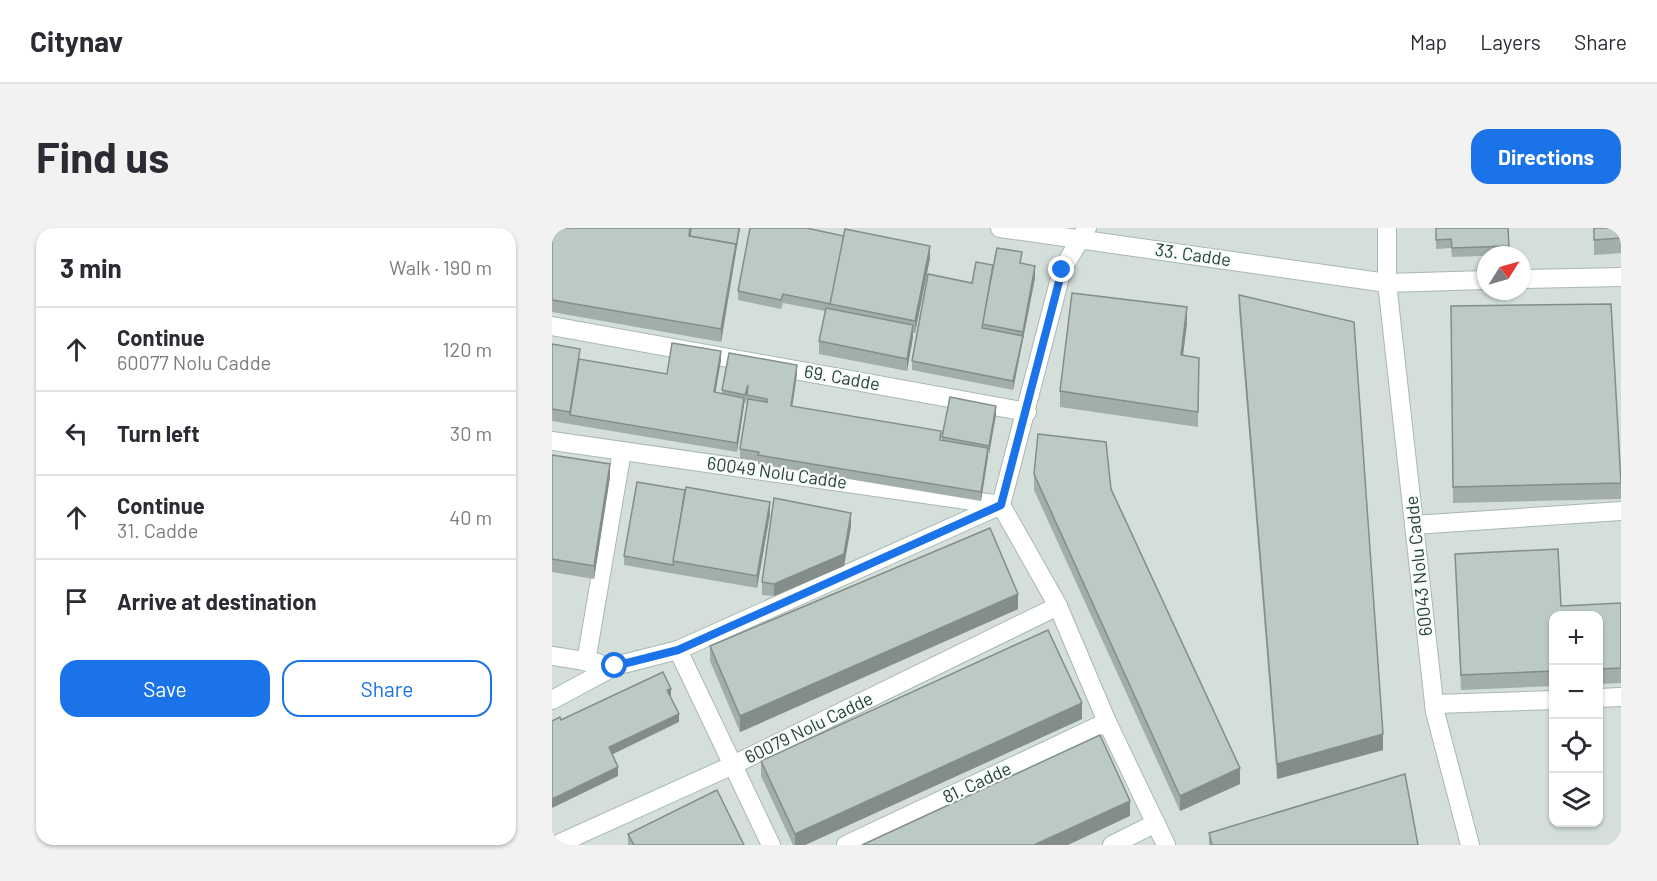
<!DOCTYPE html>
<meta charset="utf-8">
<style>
body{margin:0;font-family:Barlow,sans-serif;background:#f2f2f3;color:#2b2b33}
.controls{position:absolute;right:18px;bottom:18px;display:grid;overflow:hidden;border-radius:12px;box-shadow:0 2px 4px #0004}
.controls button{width:54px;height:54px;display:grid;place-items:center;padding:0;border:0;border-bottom:2px solid #e1e1e2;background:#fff;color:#2b2b33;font:30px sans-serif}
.compass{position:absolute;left:925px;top:18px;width:54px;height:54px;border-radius:50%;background:#fff;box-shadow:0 2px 4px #0004;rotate:53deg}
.stop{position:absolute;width:18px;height:18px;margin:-14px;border:4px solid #1a73e8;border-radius:50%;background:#fff}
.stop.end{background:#1a73e8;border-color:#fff;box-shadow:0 2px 6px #0008}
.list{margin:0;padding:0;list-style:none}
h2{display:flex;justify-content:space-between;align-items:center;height:78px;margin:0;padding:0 24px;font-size:26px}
h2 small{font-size:20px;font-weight:400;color:#7c7c81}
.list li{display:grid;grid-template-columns:39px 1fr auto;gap:18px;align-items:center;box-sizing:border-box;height:84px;padding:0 24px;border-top:2px solid #e1e1e2}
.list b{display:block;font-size:22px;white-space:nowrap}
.list p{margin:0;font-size:20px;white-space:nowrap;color:#7c7c81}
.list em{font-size:20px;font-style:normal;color:#7c7c81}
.actions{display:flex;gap:12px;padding:18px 24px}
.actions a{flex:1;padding:14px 0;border:2px solid #1a73e8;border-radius:18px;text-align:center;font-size:21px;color:#1a73e8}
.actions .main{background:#1a73e8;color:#fff}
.icon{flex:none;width:33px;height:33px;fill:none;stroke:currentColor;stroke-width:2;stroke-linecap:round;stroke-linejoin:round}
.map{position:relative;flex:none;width:1069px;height:617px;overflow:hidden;border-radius:18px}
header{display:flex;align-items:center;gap:36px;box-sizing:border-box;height:84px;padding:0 30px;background:#fff;border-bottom:2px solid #e1e1e2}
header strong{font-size:28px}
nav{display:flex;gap:33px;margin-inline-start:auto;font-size:21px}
.intro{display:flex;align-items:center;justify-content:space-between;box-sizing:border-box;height:144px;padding:0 36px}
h1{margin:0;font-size:42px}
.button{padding:15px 27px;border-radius:18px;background:#1a73e8;color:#fff;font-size:21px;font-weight:700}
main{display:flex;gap:36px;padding:0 36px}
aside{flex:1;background:#fff;border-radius:18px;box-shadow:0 2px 4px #0004}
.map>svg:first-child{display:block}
</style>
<header>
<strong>Citynav</strong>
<nav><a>Map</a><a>Layers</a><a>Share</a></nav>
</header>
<div class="intro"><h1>Find us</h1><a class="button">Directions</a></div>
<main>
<aside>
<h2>3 min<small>Walk · 190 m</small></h2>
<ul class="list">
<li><svg class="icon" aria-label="ahead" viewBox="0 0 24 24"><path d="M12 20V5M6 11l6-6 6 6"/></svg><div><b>Continue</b><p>60077 Nolu Cadde</p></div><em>120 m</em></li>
<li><svg class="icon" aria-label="left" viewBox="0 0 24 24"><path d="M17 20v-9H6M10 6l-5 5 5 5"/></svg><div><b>Turn left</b></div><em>30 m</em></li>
<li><svg class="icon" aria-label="ahead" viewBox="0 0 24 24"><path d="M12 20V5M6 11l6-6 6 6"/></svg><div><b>Continue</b><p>31. Cadde</p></div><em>40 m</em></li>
<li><svg class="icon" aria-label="arrive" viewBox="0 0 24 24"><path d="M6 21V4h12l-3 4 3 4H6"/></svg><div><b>Arrive at destination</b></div></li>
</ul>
<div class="actions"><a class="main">Save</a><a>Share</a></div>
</aside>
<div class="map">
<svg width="1069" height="617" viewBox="0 0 1069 617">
<rect width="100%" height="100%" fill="#e6efeb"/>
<path fill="#d4dfda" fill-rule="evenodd" d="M0,0H1069V617H0ZM934,27H970V63H934ZM1002,388H1046V594H1002Z"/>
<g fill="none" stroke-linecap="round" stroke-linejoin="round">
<g stroke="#a8b8b2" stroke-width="20">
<g id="street">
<polyline points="448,0 835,55 934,52"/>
<polyline points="535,0 510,42 449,277 506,378 555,494 614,617"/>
<polyline points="835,0 835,55 883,484 918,617"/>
<polyline points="970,51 1069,49"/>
<polyline points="0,98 475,184"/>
<polyline points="0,213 449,277"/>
<polyline points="862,297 1069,283"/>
<polyline points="126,422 219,617"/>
<polyline points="0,428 46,435"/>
<polyline points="34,434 70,223"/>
<polyline points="1046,470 1069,469"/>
<polyline points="0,472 63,438 126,422 449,277"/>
<polyline points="883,476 1002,472"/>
<polyline points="4,617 181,537 506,378"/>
<polyline points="294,617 555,494"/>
<polyline points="560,617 604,595"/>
</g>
</g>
<use href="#street" stroke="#fff" stroke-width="18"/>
</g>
<g fill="#a1aea9">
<polygon points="0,0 188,0 169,114 0,84"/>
<polygon points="884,0 956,0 957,27 900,29 899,20 884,21"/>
<polygon points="1042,0 1069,0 1069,25 1042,27"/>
<polygon points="378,30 363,105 361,105 355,143 267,126 267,113 273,83 231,75 229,81 186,72 186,63"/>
<polygon points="470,35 483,50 461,162 360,142 360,133 420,55 441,37"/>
<polygon points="687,67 831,522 725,551 687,82"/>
<polygon points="899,78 1069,243 1069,271 901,275"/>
<polygon points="635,95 631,128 647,130 646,199 508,179 508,163"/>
<polygon points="0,116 28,132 115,146 169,132 163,165 170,166 170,162 245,146 240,178 390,212 390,209 444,187 436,227 429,273 206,236 206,233 188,230 188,221 195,176 195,171 193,176 192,176 185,224 0,193"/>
<polygon points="0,227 58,249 42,351 0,344"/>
<polygon points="482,246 688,556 628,583 482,262"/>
<polygon points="218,286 205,360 72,337 72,328"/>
<polygon points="299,298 292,338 222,368 210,367 210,354"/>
<polygon points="903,326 1009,378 1069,375 1069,455 1047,456 1047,387 1002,387 1002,458 909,462"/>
<polygon points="466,381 188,504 158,433 158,418"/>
<polygon points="530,491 253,617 241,617 209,548 209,533"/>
<polygon points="657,605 866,617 657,617"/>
<polygon points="76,606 192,617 76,617"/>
</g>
<g fill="#838d89">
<polygon points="187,0 188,0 169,114 169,101"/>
<polygon points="378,18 378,30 363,105 363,93"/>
<polygon points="483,38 483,50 461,162 461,153"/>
<polygon points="635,79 635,95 629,143 629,127"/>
<polygon points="361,97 361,110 355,143 355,131"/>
<polygon points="169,123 169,132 162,173 162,164"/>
<polygon points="245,137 245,146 239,187 239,178"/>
<polygon points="192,170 192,178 185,224 185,215"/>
<polygon points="444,178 444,187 437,227 437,218"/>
<polygon points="436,220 436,229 429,273 429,264"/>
<polygon points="58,236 58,249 42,351 42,338"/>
<polygon points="218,274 218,286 205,360 205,348"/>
<polygon points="299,285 299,298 292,338 222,368 222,356"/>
<polygon points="466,366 466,381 188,504 188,488"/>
<polygon points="119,461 119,470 115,462"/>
<polygon points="530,475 530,491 253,617 243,617 243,606"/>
<polygon points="127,486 127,494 57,528 57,519"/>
<polygon points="831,506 831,522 725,551 725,536"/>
<polygon points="66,539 66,548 0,580 0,571"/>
<polygon points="688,540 688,556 628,583 628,568"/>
<polygon points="578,573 578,588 516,617 482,617"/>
</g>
<g fill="#bbcac4" stroke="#838d89" stroke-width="1.5">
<polygon points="0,0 138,0 137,8 184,16 169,101 0,72"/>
<polygon points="139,0 187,0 184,20 184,16 138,8"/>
<polygon points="198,0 254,0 292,8 279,76 231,66 229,72 186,63"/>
<polygon points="884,0 956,0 957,18 900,20 899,11 884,12"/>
<polygon points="1042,0 1069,0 1069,10 1042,12"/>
<polygon points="293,1 378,18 363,93 278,76"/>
<polygon points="445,20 470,24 468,35 483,38 471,104 430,96"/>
<polygon points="424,34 441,37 430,100 471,108 461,153 360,133 376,46 420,55"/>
<polygon points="520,65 635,79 629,127 647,130 646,184 508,163"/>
<polygon points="687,67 802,94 831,506 725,536"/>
<polygon points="1059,76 1069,255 901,259 899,78"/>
<polygon points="274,80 361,97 355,131 267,113"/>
<polygon points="120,115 169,123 162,164 192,170 185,215 18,187 27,131 115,146"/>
<polygon points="0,116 28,121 18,184 0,181"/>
<polygon points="177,125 245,137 239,178 389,203 388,212 436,220 429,264 206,227 207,224 188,221 196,171 215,174 215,171 195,167 196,157 193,167 170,162"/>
<polygon points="398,169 444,178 437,218 390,209"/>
<polygon points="486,206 554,214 559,261 688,540 628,568 482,246"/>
<polygon points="0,227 58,236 42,338 0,331"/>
<polygon points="85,254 133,262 121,337 72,328"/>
<polygon points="134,259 218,274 205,348 121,333"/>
<polygon points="222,270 299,285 292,326 222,356 210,354"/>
<polygon points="438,300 466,366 188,488 158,418"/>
<polygon points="1006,321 1009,378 1069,375 1069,440 1047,441 1047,387 1002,387 1002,443 909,447 903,326"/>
<polygon points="496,402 530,475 243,606 209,533"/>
<polygon points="111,444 119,461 115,462 127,486 57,519 66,539 0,571 0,493 8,489 9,492"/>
<polygon points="548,507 578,573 482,617 310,617"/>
<polygon points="853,546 866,617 660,617 657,605"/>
<polygon points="165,562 192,617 82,617 76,606"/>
</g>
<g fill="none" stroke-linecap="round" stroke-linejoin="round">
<polyline stroke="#1a73e8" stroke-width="8" points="63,438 126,422 449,277 510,42"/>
</g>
<g text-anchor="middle" stroke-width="4.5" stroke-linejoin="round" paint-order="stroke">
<g font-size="18" fill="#24423a" stroke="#f7fbf9">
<text transform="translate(641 27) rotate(8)" y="6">33. Cadde</text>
<text transform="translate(290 150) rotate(10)" y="6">69. Cadde</text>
<text transform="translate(225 245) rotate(8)" y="6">60049 Nolu Cadde</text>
<text transform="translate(867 338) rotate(-96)" y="6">60043 Nolu Cadde</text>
<text transform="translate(257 500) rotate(-26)" y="6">60079 Nolu Cadde</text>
<text transform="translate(425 555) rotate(-25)" y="6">81. Cadde</text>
</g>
</g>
</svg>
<div class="controls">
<button>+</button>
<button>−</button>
<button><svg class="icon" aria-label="locate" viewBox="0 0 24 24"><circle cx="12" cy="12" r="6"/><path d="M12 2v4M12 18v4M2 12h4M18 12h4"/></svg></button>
<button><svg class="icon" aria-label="layers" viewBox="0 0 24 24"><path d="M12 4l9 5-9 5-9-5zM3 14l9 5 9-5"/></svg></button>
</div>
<svg class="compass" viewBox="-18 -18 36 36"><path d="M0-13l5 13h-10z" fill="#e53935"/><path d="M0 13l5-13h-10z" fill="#7c7c81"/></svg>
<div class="stop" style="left:63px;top:438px"></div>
<div class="stop end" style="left:510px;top:42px"></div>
</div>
</main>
